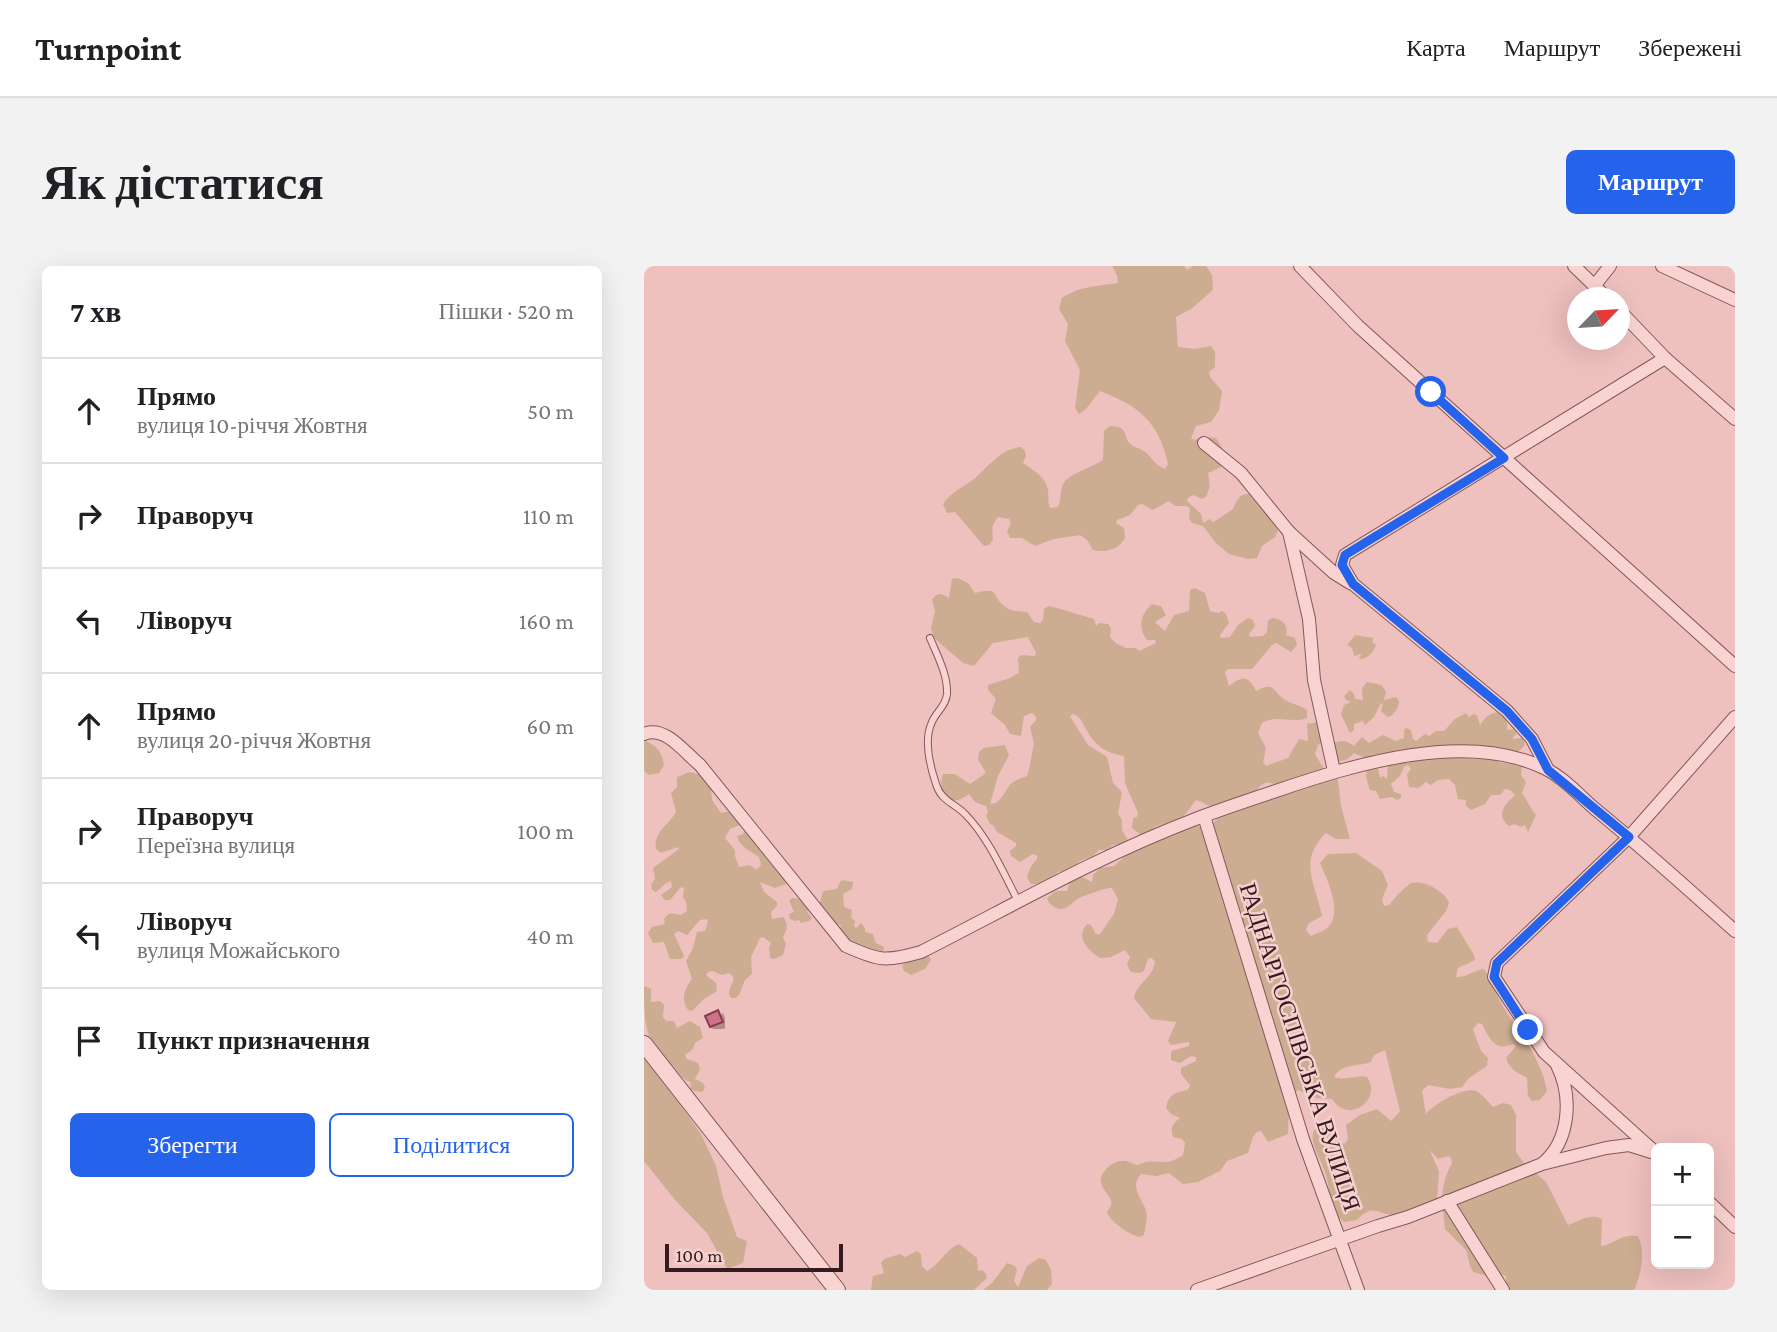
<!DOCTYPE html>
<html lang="uk">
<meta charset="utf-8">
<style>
body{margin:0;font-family:"Crimson Pro",serif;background:#f2f2f2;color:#202124}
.controls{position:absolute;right:21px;bottom:21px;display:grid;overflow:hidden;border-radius:10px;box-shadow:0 7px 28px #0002}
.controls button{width:63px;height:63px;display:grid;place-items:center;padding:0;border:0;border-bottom:2px solid #e0e0e0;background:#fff;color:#202124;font:35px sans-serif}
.compass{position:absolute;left:923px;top:21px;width:63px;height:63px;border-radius:50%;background:#fff;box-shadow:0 7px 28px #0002;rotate:65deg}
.scale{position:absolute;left:21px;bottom:18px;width:178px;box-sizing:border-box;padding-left:7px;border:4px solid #351b20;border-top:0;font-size:19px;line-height:24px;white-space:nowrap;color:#351b20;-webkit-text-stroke:5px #f6d0cd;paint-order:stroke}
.stop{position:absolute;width:21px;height:21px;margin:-16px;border:5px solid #2563eb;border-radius:50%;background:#fff}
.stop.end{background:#2563eb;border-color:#fff;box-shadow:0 2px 7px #0008}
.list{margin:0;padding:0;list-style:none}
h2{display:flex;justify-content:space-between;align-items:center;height:91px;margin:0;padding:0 28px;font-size:30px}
h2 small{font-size:23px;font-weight:400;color:#757577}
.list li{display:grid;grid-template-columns:46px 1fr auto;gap:21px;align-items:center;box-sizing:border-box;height:105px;padding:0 28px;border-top:2px solid #e0e0e0}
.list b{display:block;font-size:26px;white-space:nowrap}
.list p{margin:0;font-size:23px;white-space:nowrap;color:#757577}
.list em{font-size:23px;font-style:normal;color:#757577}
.actions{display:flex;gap:14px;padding:21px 28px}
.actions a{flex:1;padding:16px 0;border:2px solid #2563eb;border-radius:10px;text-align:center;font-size:24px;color:#2563eb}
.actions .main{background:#2563eb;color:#fff}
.icon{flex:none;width:38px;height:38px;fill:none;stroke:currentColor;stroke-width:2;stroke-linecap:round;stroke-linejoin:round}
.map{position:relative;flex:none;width:1091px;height:1024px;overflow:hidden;border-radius:10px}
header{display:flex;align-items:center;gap:42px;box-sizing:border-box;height:98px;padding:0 35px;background:#fff;border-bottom:2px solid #e0e0e0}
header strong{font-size:33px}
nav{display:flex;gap:38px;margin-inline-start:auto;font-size:24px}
.intro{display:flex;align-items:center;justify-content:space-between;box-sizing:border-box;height:168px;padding:0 42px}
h1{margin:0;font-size:49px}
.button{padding:18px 32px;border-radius:10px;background:#2563eb;color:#fff;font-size:24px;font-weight:700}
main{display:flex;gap:42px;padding:0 42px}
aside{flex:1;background:#fff;border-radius:10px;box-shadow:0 7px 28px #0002}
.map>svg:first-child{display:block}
</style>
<header>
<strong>Turnpoint</strong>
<nav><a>Карта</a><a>Маршрут</a><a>Збережені</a></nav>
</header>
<div class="intro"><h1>Як дістатися</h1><a class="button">Маршрут</a></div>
<main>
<aside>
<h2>7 хв<small>Пішки · 520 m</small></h2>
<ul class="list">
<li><svg class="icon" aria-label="ahead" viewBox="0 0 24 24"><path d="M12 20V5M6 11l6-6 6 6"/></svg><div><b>Прямо</b><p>вулиця 10-річчя Жовтня</p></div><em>50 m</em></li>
<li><svg class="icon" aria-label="right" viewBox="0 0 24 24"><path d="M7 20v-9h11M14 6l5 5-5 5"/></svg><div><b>Праворуч</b></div><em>110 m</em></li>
<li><svg class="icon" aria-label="left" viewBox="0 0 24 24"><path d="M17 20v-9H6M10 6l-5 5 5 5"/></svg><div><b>Ліворуч</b></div><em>160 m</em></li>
<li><svg class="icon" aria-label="ahead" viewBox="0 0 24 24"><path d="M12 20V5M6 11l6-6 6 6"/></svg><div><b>Прямо</b><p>вулиця 20-річчя Жовтня</p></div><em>60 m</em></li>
<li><svg class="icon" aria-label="right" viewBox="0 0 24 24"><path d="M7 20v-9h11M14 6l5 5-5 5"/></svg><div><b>Праворуч</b><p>Переїзна вулиця</p></div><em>100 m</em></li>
<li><svg class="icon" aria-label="left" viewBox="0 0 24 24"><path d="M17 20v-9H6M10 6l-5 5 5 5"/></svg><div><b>Ліворуч</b><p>вулиця Можайського</p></div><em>40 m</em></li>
<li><svg class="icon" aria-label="arrive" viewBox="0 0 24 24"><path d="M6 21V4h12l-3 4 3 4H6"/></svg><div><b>Пункт призначення</b></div></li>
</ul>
<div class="actions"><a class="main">Зберегти</a><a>Поділитися</a></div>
</aside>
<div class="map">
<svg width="1091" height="1024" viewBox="0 0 1091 1024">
<defs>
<filter id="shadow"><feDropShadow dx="4.5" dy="4.5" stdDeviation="0" flood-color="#0004"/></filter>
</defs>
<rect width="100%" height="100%" fill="#eec0be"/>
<g fill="#ccad92">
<path d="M468,0H540L543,4L549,0H562L568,9L569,24L547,43L532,51L534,81L551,83L567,80L571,86V101L565,106L566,111L578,125L575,144L567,156L552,160L547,172L550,174L559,171L572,172L584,191L581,199L564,207L566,220L562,231L558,233L549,229L544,232L543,235L557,248L559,257L566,253L569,256C577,252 582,247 589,243C595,227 599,227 616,228L636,260L631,271L618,280L613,292L604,293L585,288L572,277L559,260L548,257L545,252L546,242L542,240H531L525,235L509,244L498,238L494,239L486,249L473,254L472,257L480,262L481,272C474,284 462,287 449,284L443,274L436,269L410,273L391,280L378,272H366L363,265L367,257L365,253L354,251C347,259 348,264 349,274L345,279L340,280L311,246L303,247L299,238C308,225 318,222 330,213C345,200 356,183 377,181L381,185L382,190L379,197C389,204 402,211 404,224C405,231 403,235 406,242L414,241C418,233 415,221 422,214C430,206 449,201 459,194L460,165L466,160C488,161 476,171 489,180C492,182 496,182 500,185C508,191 511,200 521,203L524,198C515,156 495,140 456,125L442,143L435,148L431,142L436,104L421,75L424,58L415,43L418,32C436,20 453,20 474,17L473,9Z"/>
<path d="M314,312L324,317L331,327C357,321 346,328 360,340C367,346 374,345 383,346L390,356L396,357L399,354L400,343L405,340C422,344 435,349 450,353L452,360L455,357L464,358L467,362L466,371L473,378L482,382H492L495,385L512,377L511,374H503C493,362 497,347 508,338L517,340L522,349L511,356L521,365L530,349L545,345L546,324L551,322L561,327L566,345L574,347L578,345L582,348L585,357L576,369L577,372L586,371L594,359L604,352L609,354L611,360L605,368L606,371L619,370L623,366L624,355L628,352C638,353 645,359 642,369L651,372L653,379L647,386L632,377L628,379L608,403H584L581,406L585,420C600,409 604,410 612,425C632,415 628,425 641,434C648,438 656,439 663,444V452C647,458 633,448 618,457L614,467L622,482L619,496L622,500L644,492L655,473L664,475L663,458L675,456L684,473L674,479L671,488L680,503L671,508L654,511L634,521C625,512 615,518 611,528C600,532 573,543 563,539C559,537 556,535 552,534L539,551L511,561L508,566L498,570L488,562L489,552L493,551L494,547L481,517L480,490C464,488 451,480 443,465C438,457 438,451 429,448L426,450L444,479L463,491L469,517L478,526L474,548L478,554V564L485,576L469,579L463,584H455L449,590L436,595L426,605L414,606L403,618H387L383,611L387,600L393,593V589L389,588L376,596L367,590L366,585L372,580V577L353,566L349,559L346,558L342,550L344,546L342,540L331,536L325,528C321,530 318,533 314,534C298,539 295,518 299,508H311L326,518L342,507L334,493L335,486L340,482L361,479L365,489L354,510L346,538L352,537C368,523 358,518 383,510C387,499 387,489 390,478L386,461L392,454V451L388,447L380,450L377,470L366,468L361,459L347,447L352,433L344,424V419L366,412L375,407L374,392L377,389L391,390L392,387L384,371L349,377L330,400L319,397L290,372L287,362L291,345L288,334L292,329L297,328L305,332L308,313Z"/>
<path d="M711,369L729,372L728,376L732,379C730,386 723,393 716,393L715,391L718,388L710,390L708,382L703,379Z"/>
<path d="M723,416L737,419L742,425L740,434L752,431L755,435C755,441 750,450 744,451L737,445L739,438L737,437L730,451L721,459L719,455L710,458V464L706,467L697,448L700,439L707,436L702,434L700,430L706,424L710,428L711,433L719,434L718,422Z"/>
<path d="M822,447L825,451L829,448L833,449L836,459C846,442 865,441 863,464L870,463L873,467L868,473L879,472L881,479L873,487L863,485L859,481L860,486L854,495L857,497L878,498L877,509L882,516L878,527C883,534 887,543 892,549L884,566L881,559L877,561L870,558L865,560C851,549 860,539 871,529L866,524L861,523L856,529H847L841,538L827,544L822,540V534L814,533L811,519L805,513L794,514L787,519L782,516L774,522L765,521L763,508L767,503L764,499L760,501L756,510L747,518L750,526L757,528V532L753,534L748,531L736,533L732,525L726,524L722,511L723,504L729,501L734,503L736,512L739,510L743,513L744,497L758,494L763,497L769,495H775L758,483L737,489L729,488L723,493L710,487L704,493L694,496L689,478C696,473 704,475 710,480L718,471L725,477L739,469L752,475L760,472V464L762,462L767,464L769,473L772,475L781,468L785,470L792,465H800L811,453Z"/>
<path d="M0,475C13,478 18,487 20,499L15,507L5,509L0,505Z"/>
<path d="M46,506L61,510L67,523L68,534L77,547L90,544L98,558L86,563L81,572L91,584V590L95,601L106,599L112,604L117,599L115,591C107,585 95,581 93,570L99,568L101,562L145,617L131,622L116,616L120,626L133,636V640L127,646L128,653L139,651C145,659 143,663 139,671L142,678L139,689L130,693L126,692L125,681L127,677L119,671L116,672L107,691L108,708L101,714L95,729L91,732H87L85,728C85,719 95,713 85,707L78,709L68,705L64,706L62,709L72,717L73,725L60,733L48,745L44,744C36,732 41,723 48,713L42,695L49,682L53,666L61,665L64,656L63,653L56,654L43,669L34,665L30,668L40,690L38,693H26L20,676L9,677L4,667L8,661L21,658L20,653C26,645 29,648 37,649L43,645L42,636L39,631L40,621L36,622L26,634H21L17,629L28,621L27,615L21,618L12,626L8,624L7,619L11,613L9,602L35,583L34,581L17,587L12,583C9,566 25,559 32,546L27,527L33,521V511Z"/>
<path d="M690,510L694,514L697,540L706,573H692L682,567C653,595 672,618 678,650L664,658L662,664L667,670C672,667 679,666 683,662C700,648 683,613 676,597L684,588L712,587L738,605L744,619L738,633L740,640L745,639C751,632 758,623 766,618C777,612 801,625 805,637L802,645L783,669L784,676L793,677L804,663L813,661L830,689L831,694L814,702L812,711C822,712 830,704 840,703C848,712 851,727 857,737C874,766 897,791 903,825L896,834L888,835L884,830L883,812C873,806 866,804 862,792L872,780L869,778C851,786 846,773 838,758L834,757L829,763L837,785L844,792L843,800L825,812L818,821L806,823L784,819L778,825L782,848C788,839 820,820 832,825C838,828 844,836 849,841L859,837L867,839L872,849V886L880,897L902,916L924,959C936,955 946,947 958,953L957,980C971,978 976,968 994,970C1002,985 997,1009 990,1024H862V1010L859,1009L850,1012L829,1006L826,1000L822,984L801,963C798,936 795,921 808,897L807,892L804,890L794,893L786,884L795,906L793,934C781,939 768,945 755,948C735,953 732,934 713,954L700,956C684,944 687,926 682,909C677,890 652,861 687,855L695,867L697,878L702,877L704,872L702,859L716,849L733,843L747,855L756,845L741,784L730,789L727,796C713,801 698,797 690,811C699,815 712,809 723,811C739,832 705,860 688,833L672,832L654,824C643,835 645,853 644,868L624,876L617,865L613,866L609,871L604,887L583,895L576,905L554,916L539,918L525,907L512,910L497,908C485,921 498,932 502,945C504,952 501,962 500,969L495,971C485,968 466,956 463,946C474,933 461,930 457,917C455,907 468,895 478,895C483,894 488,898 494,899C510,890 520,903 539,889L541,877L538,873L529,871C526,862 529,857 536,852L527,848L522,842C525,828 531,826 544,824L546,819L537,808V802L552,795V791L547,790L536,797L527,794V785L545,780V776L527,779L524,775L532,756L507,753L490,732C492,717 510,712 511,695L507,692L504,693L500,705L496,707L487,706L483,699L486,691L481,684L467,691L456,692C444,684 431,672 443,658L447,659L452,668H456L470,648L474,633L468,622C463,621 442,629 435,632C429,635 424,644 415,643C411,642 408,639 405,637L403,632L412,625H423L426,615L436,610L448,616L449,609L456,602L470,600L486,586L550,559C569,565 568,554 583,546C615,531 656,521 690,510Z"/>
<path d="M199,614L209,616L208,623L199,628L200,641L208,644L207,651L211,655L210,660L212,662L217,657L221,662V666L229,668L232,677L240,681L239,687L207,678L196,664L197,659C187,658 186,652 182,644L175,640L179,625L193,623L196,616Z"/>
<polygon points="149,632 156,633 159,638 163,638 165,643 163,646 168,652 165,655 157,657 155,654 151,655 146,653 145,648 150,646 145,634"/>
<polygon points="279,689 280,691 285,690 287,694 281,703 267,709 260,705 258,700 264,694"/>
<path d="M0,720L7,723V736L16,735L20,739L19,751L22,755H30L33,762L46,755L56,761L59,772L51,777L49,783L41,789L43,793L54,797C58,806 54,806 51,813L59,817L61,822L58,826L46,824L47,816C37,814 35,805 27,799C0,777 0,755 0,720Z"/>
<polygon points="0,787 57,868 72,900 79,931 93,971 103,975 99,997 83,1003 63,967 31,934 0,895"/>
<path d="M315,978L333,992L334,1005L338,1004L342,1008L343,1012L330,1024H227L229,1010L240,1007L237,997L240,993L256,988L261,991L273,985L277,988L278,1000L283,1005C296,998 301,984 315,978Z"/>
<polygon points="395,992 402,994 407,1004 408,1018 403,1024 339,1024 348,1017 363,997 371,1000 373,1004 370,1015 374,1021 383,1000"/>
</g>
<polygon fill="#cd7287" stroke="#863c4e" stroke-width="2" filter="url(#shadow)" points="74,744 79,756 66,761 61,750"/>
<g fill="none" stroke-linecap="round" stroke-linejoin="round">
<g stroke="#86565c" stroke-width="8">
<path id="service" d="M286,372C293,389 304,409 303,428C302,440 292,446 288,456C279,474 286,500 292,518C297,535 310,537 321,548C344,571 359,606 374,635"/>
</g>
<g stroke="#86565c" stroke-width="14">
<g id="minor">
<polyline points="656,0 714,60 1091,400"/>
<polyline points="930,0 963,32"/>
<polyline points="1018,0 1091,34"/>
<polyline points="951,19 966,0"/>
<polyline points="976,45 1021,92 1091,153"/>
<polyline points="560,177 597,207 645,266 665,353 670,414 690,505"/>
<polyline points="645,266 690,307 706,317"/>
<path d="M0,468C21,459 40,486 56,499L202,680C235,695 242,696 277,686C366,641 455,590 549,554C575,544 602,535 629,526C708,499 822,463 902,503C920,512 936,530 951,543C999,582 1045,624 1091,665"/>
<polyline points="904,504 888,473 863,445 709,318 698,299 701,289 1021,92"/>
<polyline points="560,550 659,873 714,1024"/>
<polyline points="1012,887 900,786 850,711 853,697 985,571 1091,451"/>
<polyline points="902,897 962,882 985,879 1007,886"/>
<polyline points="803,935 859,1024"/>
<polyline points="1065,936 1091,961"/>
<path d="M553,1024L734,960L764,951L898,898C926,875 929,831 913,799"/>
</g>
</g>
<g stroke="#86565c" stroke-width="18">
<polyline id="tertiary" points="0,778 193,1024"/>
</g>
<use href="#service" stroke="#f9d3d1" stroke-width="6"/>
<use href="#minor" stroke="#f9d3d1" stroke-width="12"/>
<use href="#tertiary" stroke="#f9d3d1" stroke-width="16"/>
</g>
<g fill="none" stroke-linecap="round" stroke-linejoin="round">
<polyline stroke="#2563eb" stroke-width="9" points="787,126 860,192 701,289 698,299 709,318 863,445 888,473 904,504 985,571 853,697 850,711 884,764"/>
</g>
<g text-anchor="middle" stroke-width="5" stroke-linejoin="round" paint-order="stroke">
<g font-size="24" fill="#351b20" stroke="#f6d0cd">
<text transform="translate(656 781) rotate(72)" y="8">РАДНАРГОСПІВСЬКА ВУЛИЦЯ</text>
</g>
</g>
</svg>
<div class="controls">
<button>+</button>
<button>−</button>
</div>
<svg class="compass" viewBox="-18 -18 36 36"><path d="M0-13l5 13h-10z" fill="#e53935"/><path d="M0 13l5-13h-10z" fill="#757577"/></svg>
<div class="scale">100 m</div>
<div class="stop" style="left:787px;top:126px"></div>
<div class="stop end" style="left:884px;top:764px"></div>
</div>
</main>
